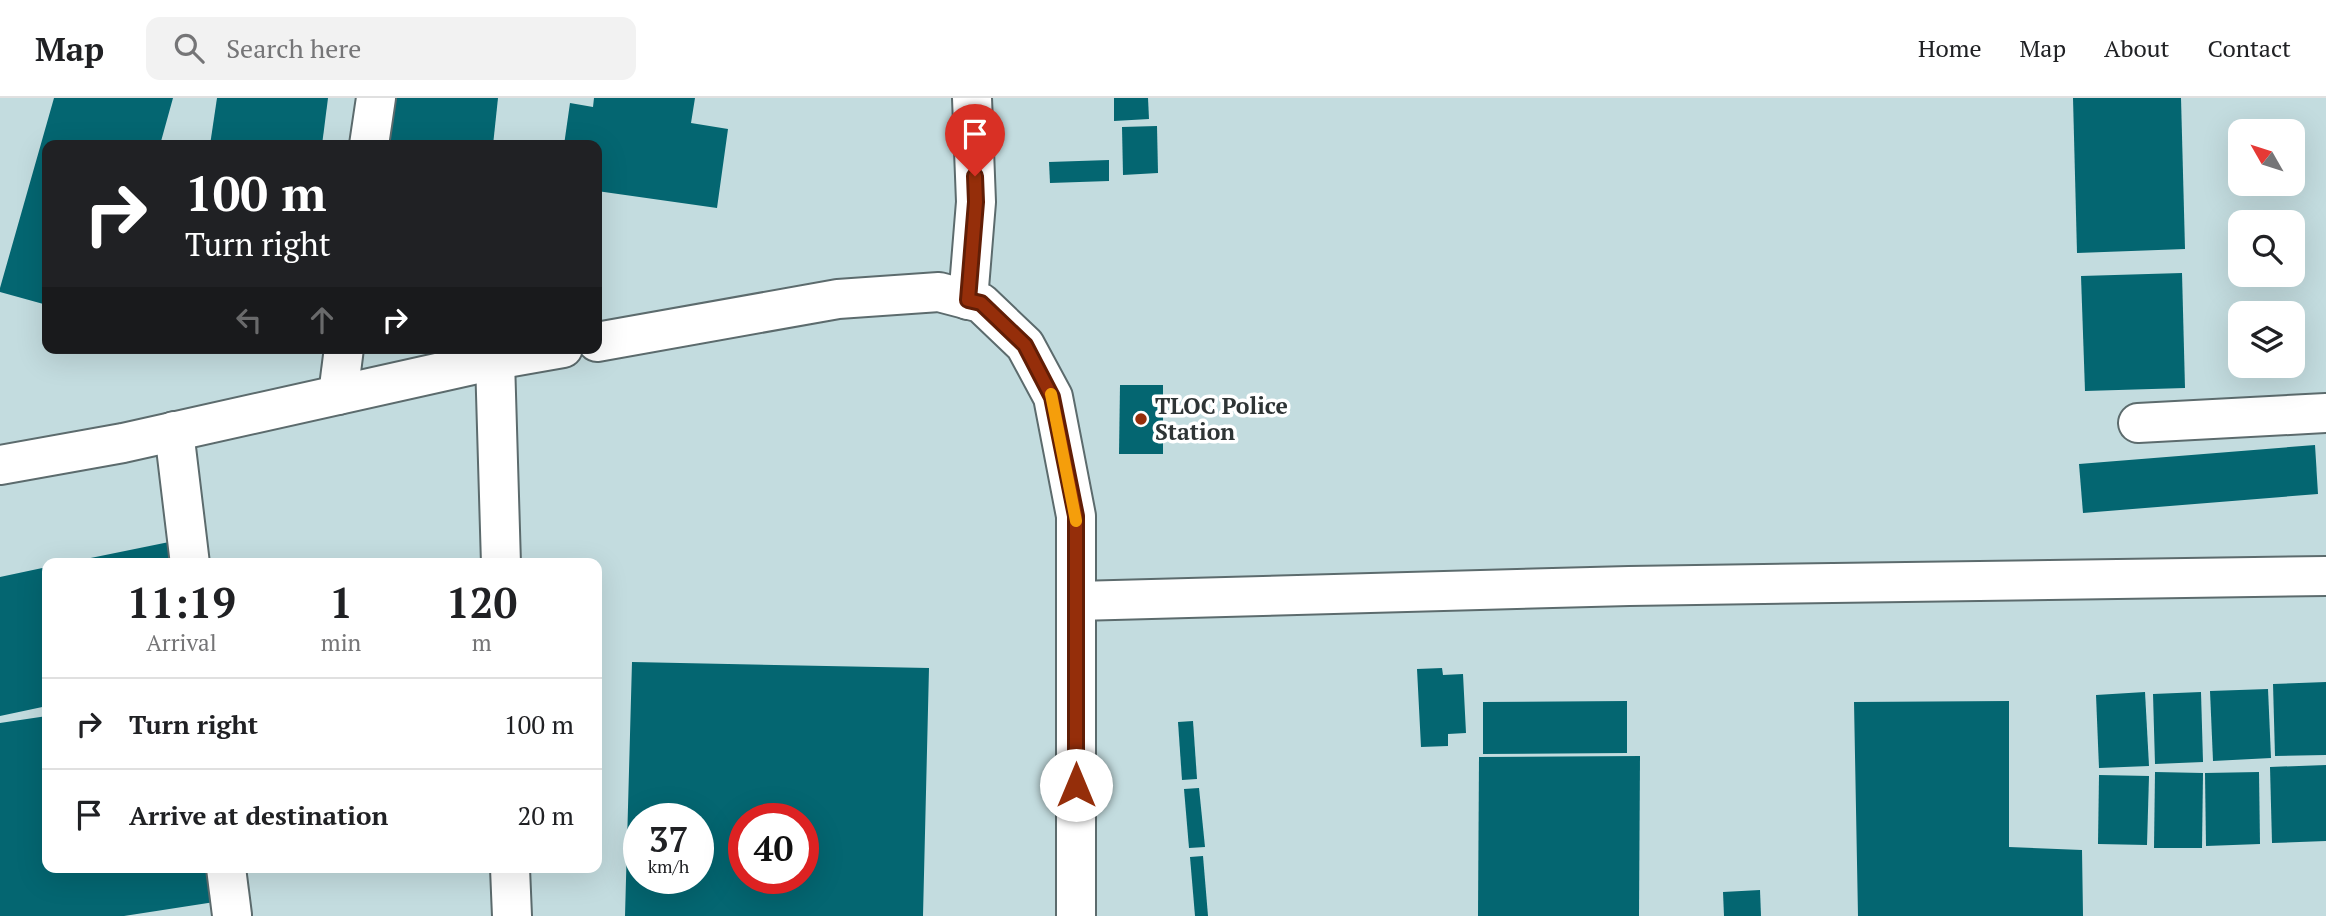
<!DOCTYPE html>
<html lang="en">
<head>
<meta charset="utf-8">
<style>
	:root { --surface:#fff; --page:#f2f2f2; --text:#202124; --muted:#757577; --line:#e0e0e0 }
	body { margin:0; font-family:"PT Serif",serif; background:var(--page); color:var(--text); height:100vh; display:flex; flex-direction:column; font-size:26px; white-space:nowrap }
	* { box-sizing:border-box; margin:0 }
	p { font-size:23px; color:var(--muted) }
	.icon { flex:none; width:38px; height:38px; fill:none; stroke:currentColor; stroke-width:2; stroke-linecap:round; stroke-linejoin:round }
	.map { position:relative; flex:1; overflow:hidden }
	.details { position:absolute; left:42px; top:460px; width:560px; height:315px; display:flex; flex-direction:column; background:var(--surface); border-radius:14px; box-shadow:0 7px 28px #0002 }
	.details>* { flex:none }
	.banner { position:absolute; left:42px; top:42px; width:560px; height:214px; border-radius:14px; box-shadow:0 7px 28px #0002; background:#202124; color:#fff; overflow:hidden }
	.needle { width:46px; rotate:309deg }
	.tools { position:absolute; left:2228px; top:21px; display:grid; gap:14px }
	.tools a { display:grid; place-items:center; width:77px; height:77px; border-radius:14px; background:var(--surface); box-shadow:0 7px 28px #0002; font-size:35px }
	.speed { position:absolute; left:623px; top:705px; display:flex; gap:14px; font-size:35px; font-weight:700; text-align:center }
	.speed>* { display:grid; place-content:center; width:91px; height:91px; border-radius:50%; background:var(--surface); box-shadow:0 7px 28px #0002; line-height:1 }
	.speed small { font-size:18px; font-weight:400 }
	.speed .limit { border:10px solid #d22; background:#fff; color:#111 }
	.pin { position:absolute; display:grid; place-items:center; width:60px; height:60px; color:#fff; margin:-72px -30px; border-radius:50% 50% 50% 0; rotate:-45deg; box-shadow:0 0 7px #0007 }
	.pin .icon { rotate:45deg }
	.me { position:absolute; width:77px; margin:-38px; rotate:0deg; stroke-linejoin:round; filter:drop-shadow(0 0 5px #0008) }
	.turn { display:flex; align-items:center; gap:24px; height:147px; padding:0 28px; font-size:32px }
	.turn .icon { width:91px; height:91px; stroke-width:2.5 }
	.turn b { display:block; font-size:49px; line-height:60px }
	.lanes { display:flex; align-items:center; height:66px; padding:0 28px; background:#0003; justify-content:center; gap:35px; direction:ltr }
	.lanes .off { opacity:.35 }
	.eta { display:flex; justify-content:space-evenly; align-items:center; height:119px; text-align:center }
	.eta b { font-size:42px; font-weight:700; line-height:49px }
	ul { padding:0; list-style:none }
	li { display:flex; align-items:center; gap:21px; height:91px; padding:0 28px; border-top:2px solid var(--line) }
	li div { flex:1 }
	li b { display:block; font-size:26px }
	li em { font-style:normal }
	header { display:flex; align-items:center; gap:42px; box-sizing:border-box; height:98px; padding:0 35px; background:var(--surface); border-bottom:2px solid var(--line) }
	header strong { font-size:33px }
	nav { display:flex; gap:38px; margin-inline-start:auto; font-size:24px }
	.search { width:490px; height:63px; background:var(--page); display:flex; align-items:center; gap:18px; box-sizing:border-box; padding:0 24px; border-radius:14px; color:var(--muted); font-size:26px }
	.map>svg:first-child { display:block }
	.built { fill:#c3dcdf; fill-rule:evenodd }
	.building { fill:#046671; fill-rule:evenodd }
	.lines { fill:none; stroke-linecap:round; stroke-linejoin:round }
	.minor-casing { stroke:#5c6b6d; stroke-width:42 }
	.minor { stroke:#fff; stroke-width:38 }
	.route-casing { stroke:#611e06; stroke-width:18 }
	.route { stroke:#952e0a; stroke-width:12 }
	.slow { stroke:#f59e0b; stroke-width:12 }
	.poi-dot { fill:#952e0a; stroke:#fff; stroke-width:2.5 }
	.labels { text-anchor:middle; stroke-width:7; stroke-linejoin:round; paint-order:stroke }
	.poi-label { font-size:23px; font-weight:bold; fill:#2e3435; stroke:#fff; text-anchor:start }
</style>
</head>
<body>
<header>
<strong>Map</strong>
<div class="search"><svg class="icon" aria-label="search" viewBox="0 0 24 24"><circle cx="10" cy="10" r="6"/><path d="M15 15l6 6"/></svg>Search here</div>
<nav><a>Home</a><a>Map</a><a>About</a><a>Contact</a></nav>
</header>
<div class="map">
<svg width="2326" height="818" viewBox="0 0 2326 818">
	<rect width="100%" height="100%" fill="#d7e8eb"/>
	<path class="built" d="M 0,0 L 2326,0 L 2326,818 L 0,818 ZM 2240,33 L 2292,33 L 2292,86 L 2240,86 ZM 47,47 L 597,47 L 597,250 L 47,250 ZM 2240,124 L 2292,124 L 2292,177 L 2240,177 ZM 2240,215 L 2292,215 L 2292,268 L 2240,268 ZM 47,466 L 597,466 L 597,770 L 47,770 ZM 639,721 L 698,721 L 698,780 L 639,780 ZM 744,721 L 803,721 L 803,780 L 744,780 Z"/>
	<g class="building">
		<path d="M 54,0 L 173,0 L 160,47 L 47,47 L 47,207 L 0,194 L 0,190 Z"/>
		<path d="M 217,0 L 328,0 L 322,47 L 210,47 Z"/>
		<path d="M 392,0 L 498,0 L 493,47 L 387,47 Z"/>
		<path d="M 594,0 L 695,0 L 691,25 L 728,31 L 717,110 L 597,93 L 597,47 L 564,47 L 570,5 L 593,9 Z"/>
		<path d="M 1114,0 L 1148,0 L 1149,21 L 1114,23 Z"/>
		<path d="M 2073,0 L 2181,0 L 2185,151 L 2077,155 Z"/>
		<path d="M 1157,28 L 1158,75 L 1123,77 L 1122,29 Z"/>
		<path d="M 1109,62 L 1109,83 L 1050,85 L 1049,64 Z"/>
		<path d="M 2182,175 L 2185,290 L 2085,293 L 2081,178 Z"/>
		<path d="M 1120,287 L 1163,287 L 1163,356 L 1119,356 Z"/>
		<path d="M 2315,347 L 2318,396 L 2083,415 L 2079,366 Z"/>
		<path d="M 174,443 L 178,466 L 71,466 L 71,464 Z"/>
		<path d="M 47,469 L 47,608 L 0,618 L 0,479 Z"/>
		<path d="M 632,564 L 929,570 L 923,818 L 625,818 ZM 639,721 L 698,721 L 698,780 L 639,780 ZM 744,721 L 803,721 L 803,780 L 744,780 Z"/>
		<path d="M 1442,570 L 1443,577 L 1463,576 L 1466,635 L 1448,636 L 1448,648 L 1421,649 L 1417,571 Z"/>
		<path d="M 2326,584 L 2326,657 L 2275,658 L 2273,586 Z"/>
		<path d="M 2268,591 L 2271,660 L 2213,663 L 2210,593 Z"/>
		<path d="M 2145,594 L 2149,668 L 2099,670 L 2096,597 Z"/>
		<path d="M 2201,594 L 2203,664 L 2155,666 L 2153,596 Z"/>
		<path d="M 1627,603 L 1627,655 L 1483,656 L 1483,604 Z"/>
		<path d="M 2009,603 L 2009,749 L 2082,752 L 2083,818 L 1858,818 L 1854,604 Z"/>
		<path d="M 47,618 L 47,770 L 216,770 L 221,803 L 124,818 L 0,818 L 0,625 Z"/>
		<path d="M 1193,623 L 1197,681 L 1182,682 L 1178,624 Z"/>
		<path d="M 1640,658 L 1639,818 L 1478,818 L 1479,659 Z"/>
		<path d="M 2326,667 L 2326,743 L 2272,745 L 2270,669 Z"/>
		<path d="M 2155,674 L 2203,675 L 2202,750 L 2154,750 Z"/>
		<path d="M 2259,674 L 2260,746 L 2206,748 L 2205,675 Z"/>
		<path d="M 2099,677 L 2149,678 L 2147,747 L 2098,746 Z"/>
		<path d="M 1199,690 L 1205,749 L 1189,750 L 1184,691 Z"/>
		<path d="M 1203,758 L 1208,818 L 1195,818 L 1190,759 Z"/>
		<path d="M 1760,792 L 1761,818 L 1724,818 L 1723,794 Z"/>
	</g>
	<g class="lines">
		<g class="minor-casing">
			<g id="minor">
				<path d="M 369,47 L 376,0"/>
				<path d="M 968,202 L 976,104 L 972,0"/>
				<path d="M 597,244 L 838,201 L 939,194 L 981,205 L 1025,247 L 1053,299 L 1076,418 L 1076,818"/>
				<path d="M 495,262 L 501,466"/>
				<path d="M 338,297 L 344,250"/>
				<path d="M 2138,325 L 2326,315"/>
				<path d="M 174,333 L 190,466"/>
				<path d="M 0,367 L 123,345 L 495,262 L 563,250"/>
				<path d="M 1077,503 L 1629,488 L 2326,478"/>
				<path d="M 226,770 L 232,817"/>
				<path d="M 510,770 L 512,818"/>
			</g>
		</g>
		<use href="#minor" class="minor"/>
	</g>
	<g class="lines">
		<g class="route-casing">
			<path id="route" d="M 975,78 L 976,104 L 968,202 L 981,205 L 1025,247 L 1052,299 L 1076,418 L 1076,687"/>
		</g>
		<use href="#route" class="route"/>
		<path class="slow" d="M 1051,296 L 1076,423"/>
	</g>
	<circle class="poi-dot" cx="1141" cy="321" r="7"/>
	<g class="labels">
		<g class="poi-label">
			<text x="1155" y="316">TLOC Police<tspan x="1155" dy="26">Station</tspan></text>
		</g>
	</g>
</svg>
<div class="tools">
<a><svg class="needle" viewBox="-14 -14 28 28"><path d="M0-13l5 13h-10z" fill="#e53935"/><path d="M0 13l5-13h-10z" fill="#757577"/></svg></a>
<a><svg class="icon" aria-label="search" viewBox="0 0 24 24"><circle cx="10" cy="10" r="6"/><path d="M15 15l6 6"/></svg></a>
<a><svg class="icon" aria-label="layers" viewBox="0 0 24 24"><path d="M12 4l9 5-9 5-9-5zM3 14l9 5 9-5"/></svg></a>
</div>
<div class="speed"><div>37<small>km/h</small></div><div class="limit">40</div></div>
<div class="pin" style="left:975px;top:78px;background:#d93025"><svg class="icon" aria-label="arrive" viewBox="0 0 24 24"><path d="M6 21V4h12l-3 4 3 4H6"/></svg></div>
<svg class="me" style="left:1076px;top:687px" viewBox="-20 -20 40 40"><circle r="19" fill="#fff"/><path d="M0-13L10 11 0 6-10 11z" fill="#952e0a"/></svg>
<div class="banner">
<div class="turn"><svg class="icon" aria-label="right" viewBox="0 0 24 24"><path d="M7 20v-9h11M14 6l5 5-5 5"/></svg><div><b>100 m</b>Turn right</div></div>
<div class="lanes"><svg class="icon off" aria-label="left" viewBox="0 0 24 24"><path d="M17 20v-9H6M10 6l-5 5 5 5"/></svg><svg class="icon off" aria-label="ahead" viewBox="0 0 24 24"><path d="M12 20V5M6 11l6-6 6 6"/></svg><svg class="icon" aria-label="right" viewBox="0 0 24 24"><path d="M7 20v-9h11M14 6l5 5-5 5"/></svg></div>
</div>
<section class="details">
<div class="eta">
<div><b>11:19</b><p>Arrival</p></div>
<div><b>1</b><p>min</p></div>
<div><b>120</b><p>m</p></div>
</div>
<ul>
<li><svg class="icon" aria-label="right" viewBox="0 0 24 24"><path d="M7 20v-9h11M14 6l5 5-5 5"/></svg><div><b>Turn right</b></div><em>100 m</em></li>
<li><svg class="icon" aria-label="arrive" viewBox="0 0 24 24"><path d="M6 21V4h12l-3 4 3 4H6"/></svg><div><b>Arrive at destination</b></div><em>20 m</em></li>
</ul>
</section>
</div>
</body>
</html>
